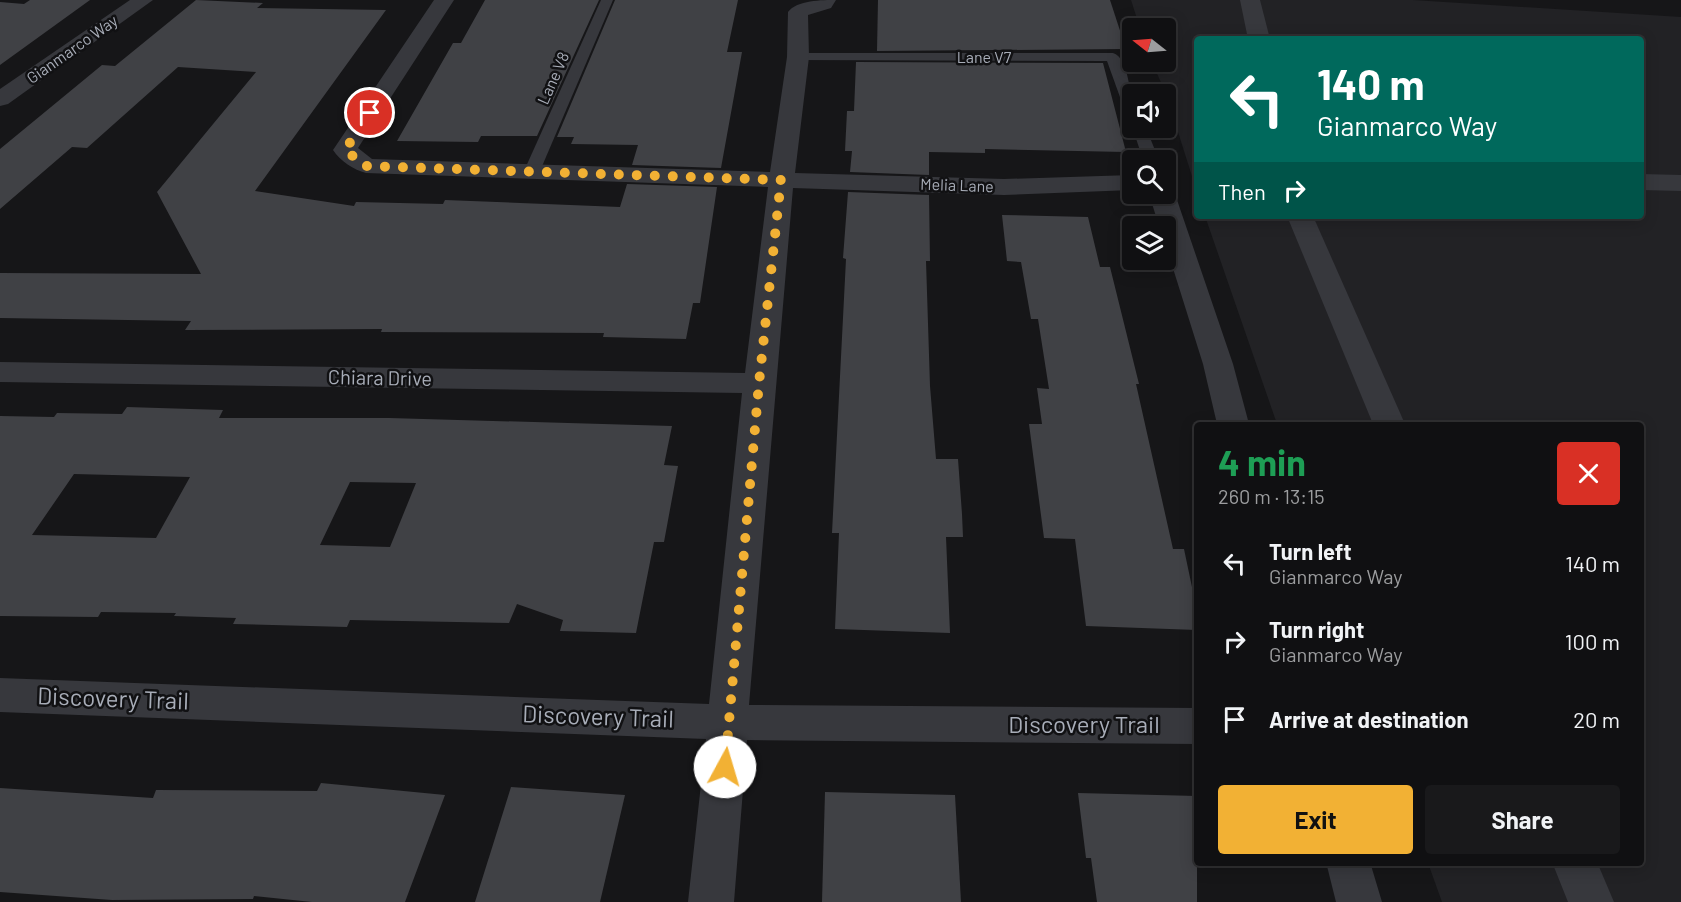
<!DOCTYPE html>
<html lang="en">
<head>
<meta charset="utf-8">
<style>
	:root { --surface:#101012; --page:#19191b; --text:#f1f3f6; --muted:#9c9d9f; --line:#303032; --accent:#f2b134 }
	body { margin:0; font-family:Barlow,sans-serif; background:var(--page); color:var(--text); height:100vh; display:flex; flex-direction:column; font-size:22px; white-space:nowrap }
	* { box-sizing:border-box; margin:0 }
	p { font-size:20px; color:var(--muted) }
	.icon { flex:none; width:33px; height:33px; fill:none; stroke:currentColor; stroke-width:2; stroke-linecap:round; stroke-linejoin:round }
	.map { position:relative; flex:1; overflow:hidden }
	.details { position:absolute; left:1194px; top:422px; width:450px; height:444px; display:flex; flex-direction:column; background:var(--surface); border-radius:6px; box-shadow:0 3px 15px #0003,0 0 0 2px var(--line) }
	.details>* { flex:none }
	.top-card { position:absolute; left:1194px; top:36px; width:450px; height:183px; border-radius:6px; box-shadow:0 3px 15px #0003,0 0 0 2px var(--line); background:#00695c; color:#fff; overflow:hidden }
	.needle { width:39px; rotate:287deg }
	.fabs { position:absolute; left:1122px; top:18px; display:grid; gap:12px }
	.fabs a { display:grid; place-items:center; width:54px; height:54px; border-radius:6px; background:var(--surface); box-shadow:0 3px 15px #0003,0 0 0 2px var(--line); font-size:30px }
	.pin { position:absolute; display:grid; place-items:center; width:51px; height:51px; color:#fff; margin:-26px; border:3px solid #fff; border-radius:50%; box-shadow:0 2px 6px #0007 }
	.me { position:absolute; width:66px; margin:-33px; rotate:6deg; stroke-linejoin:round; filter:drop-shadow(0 0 4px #0008) }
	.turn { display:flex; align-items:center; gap:21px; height:126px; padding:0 24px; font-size:27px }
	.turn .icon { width:78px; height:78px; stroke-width:2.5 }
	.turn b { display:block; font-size:42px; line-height:51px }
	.then { display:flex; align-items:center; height:57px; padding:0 24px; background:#0003; gap:12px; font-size:22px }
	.round { display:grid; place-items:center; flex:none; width:63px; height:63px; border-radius:6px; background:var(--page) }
	.headline { display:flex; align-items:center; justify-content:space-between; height:102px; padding:0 24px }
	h1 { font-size:36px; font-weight:700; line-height:45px; color:#1e9e55 }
	.action { display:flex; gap:12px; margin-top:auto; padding:12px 24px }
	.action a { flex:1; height:69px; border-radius:6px; background:var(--accent); color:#111; font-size:24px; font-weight:700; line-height:69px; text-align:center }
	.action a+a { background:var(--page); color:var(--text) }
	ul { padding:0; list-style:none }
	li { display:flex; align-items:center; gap:18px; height:78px; padding:0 24px }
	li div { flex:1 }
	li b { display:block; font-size:22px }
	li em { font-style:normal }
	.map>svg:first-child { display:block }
	.built { fill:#222225 }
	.building { fill:#404145; fill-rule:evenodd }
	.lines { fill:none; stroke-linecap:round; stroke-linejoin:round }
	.service { fill:#37383d; fill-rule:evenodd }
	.minor { fill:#37383d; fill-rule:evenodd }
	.route { stroke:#f2b134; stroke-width:10; stroke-dasharray:0 18 }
	.labels { text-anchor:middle; stroke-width:5; stroke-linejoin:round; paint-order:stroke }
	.far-street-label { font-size:16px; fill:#a8adb8; stroke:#111113 }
	.street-label { font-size:20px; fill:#a8adb8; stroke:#111113 }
	.near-street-label { font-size:24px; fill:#a8adb8; stroke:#111113 }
</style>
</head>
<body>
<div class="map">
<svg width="1681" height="902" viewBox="0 0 1681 902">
	<rect width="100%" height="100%" fill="#161618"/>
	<path class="built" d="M 1131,0 L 1413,0 L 1681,17 L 1681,902 L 1442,902 L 1428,863 L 1641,862 L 1641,424 L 1277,424 L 1205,216 L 1641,216 L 1641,39 L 1197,39 L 1197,192 L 1166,94 L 1152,62 L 1166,62 L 1166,28 L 1140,28 Z"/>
	<g class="building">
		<path d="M 30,0 L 90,0 L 0,65 L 0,2 L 24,4 Z"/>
		<path d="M 196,0 L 263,3 L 257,8 L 386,10 L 255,191 L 354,206 L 356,202 L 443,204 L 445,200 L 620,207 L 627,184 L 717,187 L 700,303 L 693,303 L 686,339 L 603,337 L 604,333 L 381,332 L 382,329 L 185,330 L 191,321 L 0,318 L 0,273 L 201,274 L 157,192 L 256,72 L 178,67 L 87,148 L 72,147 L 0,209 L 0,149 L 102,65 L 115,66 Z"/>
		<path d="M 485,0 L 599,0 L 537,136 L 481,136 L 478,142 L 397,141 L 453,43 L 461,43 Z"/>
		<path d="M 615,0 L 738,0 L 727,52 L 742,52 L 721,168 L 632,165 L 638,145 L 571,144 L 574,137 L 557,137 Z"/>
		<path d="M 878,0 L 1110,0 L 1126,49 L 877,51 Z"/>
		<path d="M 856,62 L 1103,63 L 1126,152 L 985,149 L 985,153 L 929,152 L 929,175 L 850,172 L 852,151 L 845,151 L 847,111 L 854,111 Z"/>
		<path d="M 848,192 L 929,195 L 930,261 L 926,261 L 930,386 L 936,459 L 958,459 L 962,514 L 963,537 L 946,537 L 950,633 L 835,629 L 839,533 L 832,533 L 846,259 L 843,258 Z"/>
		<path d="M 1002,215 L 1088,217 L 1100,267 L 1110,267 L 1139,384 L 1136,384 L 1173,549 L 1184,549 L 1197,611 L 1197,630 L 1086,626 L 1075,539 L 1044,538 L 1029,424 L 1042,424 L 1037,388 L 1049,389 L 1038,319 L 1031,319 L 1021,262 L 1007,261 Z"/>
		<path d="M 127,407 L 223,410 L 219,418 L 389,418 L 672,426 L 664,465 L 678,466 L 664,542 L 654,542 L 636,633 L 560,631 L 563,620 L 517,604 L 509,623 L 350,620 L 347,627 L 233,624 L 236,618 L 174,616 L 176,613 L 101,612 L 98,617 L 0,616 L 0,416 L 54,417 L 57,413 L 122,414 ZM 74,474 L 190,477 L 156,538 L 32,535 ZM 350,482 L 416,483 L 390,547 L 320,545 Z"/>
		<path d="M 321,783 L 445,795 L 405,902 L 312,902 L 254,896 L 253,899 L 112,900 L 0,892 L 0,788 L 153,798 L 156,790 L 317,791 Z"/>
		<path d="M 511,787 L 625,795 L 600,902 L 475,902 Z"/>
		<path d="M 825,792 L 955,795 L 961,902 L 822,902 Z"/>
		<path d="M 1078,793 L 1197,796 L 1197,902 L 1097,902 L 1091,858 L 1086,858 Z"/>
	</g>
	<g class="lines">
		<g class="service">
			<path d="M 601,0 L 613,0 L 540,171 L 532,176 L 526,174 L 524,171 Z"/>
			<path d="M 798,53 L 1113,53 C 1129,57 1132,102 1132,115 L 1125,111 L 1107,61 L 793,60 L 793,54 Z"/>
			<path d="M 1132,126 L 1146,128 L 1159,160 L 1143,160 Z"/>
		</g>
		<g class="minor">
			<path d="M 130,0 L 153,0 L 8,104 L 0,106 L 0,89 Z"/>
			<path d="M 434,0 L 454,0 L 358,148 L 372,159 L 770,172 L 787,57 L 788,12 C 797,0 822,0 836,0 L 831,8 L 808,15 L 809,57 L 795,173 L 1004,179 L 1132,175 L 1132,190 L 1004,195 L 793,188 L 749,705 L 1197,708 L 1197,744 L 747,740 L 734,902 L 688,902 L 706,739 L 0,712 L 0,678 L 709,704 L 742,393 L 0,382 L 0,362 L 745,373 L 768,187 L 366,173 C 354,170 340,161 333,150 Z"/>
			<path d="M 1240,0 L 1260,0 L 1270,39 L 1248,39 Z"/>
			<path d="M 1641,174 L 1681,175 L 1681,191 L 1641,190 Z"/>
			<path d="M 1166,187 L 1171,189 L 1175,194 L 1233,364 L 1249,424 L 1217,424 L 1203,364 L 1166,246 L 1166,226 L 1159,226 L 1149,194 L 1166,194 Z"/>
			<path d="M 1287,216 L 1313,216 L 1405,424 L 1373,424 Z"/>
			<path d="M 1326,862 L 1370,862 L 1382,902 L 1336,902 Z"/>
			<path d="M 1552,862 L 1597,862 L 1614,902 L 1568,902 Z"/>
		</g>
	</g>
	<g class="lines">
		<path class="route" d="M 370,113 L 345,150 L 366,166 L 781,180 L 759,383 L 725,767"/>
	</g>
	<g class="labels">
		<g class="far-street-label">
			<text transform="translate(72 49) rotate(-35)" y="6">Gianmarco Way</text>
			<text x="984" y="63">Lane V7</text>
			<text transform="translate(553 78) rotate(-66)" y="6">Lane V8</text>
			<text transform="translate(957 185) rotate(2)" y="6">Melia Lane</text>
		</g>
		<g class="street-label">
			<text transform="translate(380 378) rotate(1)" y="7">Chiara Drive</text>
		</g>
		<g class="near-street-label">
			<text transform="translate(113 699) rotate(2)" y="8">Discovery Trail</text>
			<text transform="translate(598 717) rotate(2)" y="8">Discovery Trail</text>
			<text x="1084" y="733">Discovery Trail</text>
		</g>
	</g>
</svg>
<div class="fabs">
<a><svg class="needle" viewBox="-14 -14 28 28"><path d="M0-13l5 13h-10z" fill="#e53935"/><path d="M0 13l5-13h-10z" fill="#9c9d9f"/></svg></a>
<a><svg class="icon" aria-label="sound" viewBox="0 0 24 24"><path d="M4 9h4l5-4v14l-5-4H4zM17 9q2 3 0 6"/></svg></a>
<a><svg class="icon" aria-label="search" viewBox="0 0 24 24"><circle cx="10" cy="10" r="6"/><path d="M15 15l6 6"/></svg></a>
<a><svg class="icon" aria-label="layers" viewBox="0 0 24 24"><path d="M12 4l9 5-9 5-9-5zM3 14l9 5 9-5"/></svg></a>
</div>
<div class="pin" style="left:370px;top:113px;background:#d93025"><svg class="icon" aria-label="arrive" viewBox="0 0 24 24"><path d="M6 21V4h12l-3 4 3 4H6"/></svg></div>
<svg class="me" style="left:725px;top:767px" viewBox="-20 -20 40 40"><circle r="19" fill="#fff"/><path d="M0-13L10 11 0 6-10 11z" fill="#f2b134"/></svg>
<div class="top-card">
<div class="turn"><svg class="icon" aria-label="left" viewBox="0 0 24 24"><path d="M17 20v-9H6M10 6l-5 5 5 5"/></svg><div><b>140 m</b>Gianmarco Way</div></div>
<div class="then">Then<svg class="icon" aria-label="right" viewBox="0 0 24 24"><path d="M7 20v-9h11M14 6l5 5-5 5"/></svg></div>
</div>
<section class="details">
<div class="headline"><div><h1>4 min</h1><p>260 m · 13:15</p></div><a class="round" style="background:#d93025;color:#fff"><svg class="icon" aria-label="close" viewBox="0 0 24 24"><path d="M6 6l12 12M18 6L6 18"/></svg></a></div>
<ul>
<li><svg class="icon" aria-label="left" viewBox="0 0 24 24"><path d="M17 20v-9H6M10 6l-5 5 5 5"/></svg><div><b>Turn left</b><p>Gianmarco Way</p></div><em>140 m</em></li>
<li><svg class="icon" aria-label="right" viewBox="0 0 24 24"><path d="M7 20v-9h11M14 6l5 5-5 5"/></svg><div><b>Turn right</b><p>Gianmarco Way</p></div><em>100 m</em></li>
<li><svg class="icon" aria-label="arrive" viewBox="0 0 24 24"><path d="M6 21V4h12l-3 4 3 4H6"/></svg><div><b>Arrive at destination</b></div><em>20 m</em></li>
</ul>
<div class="action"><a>Exit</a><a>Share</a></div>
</section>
</div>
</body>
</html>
